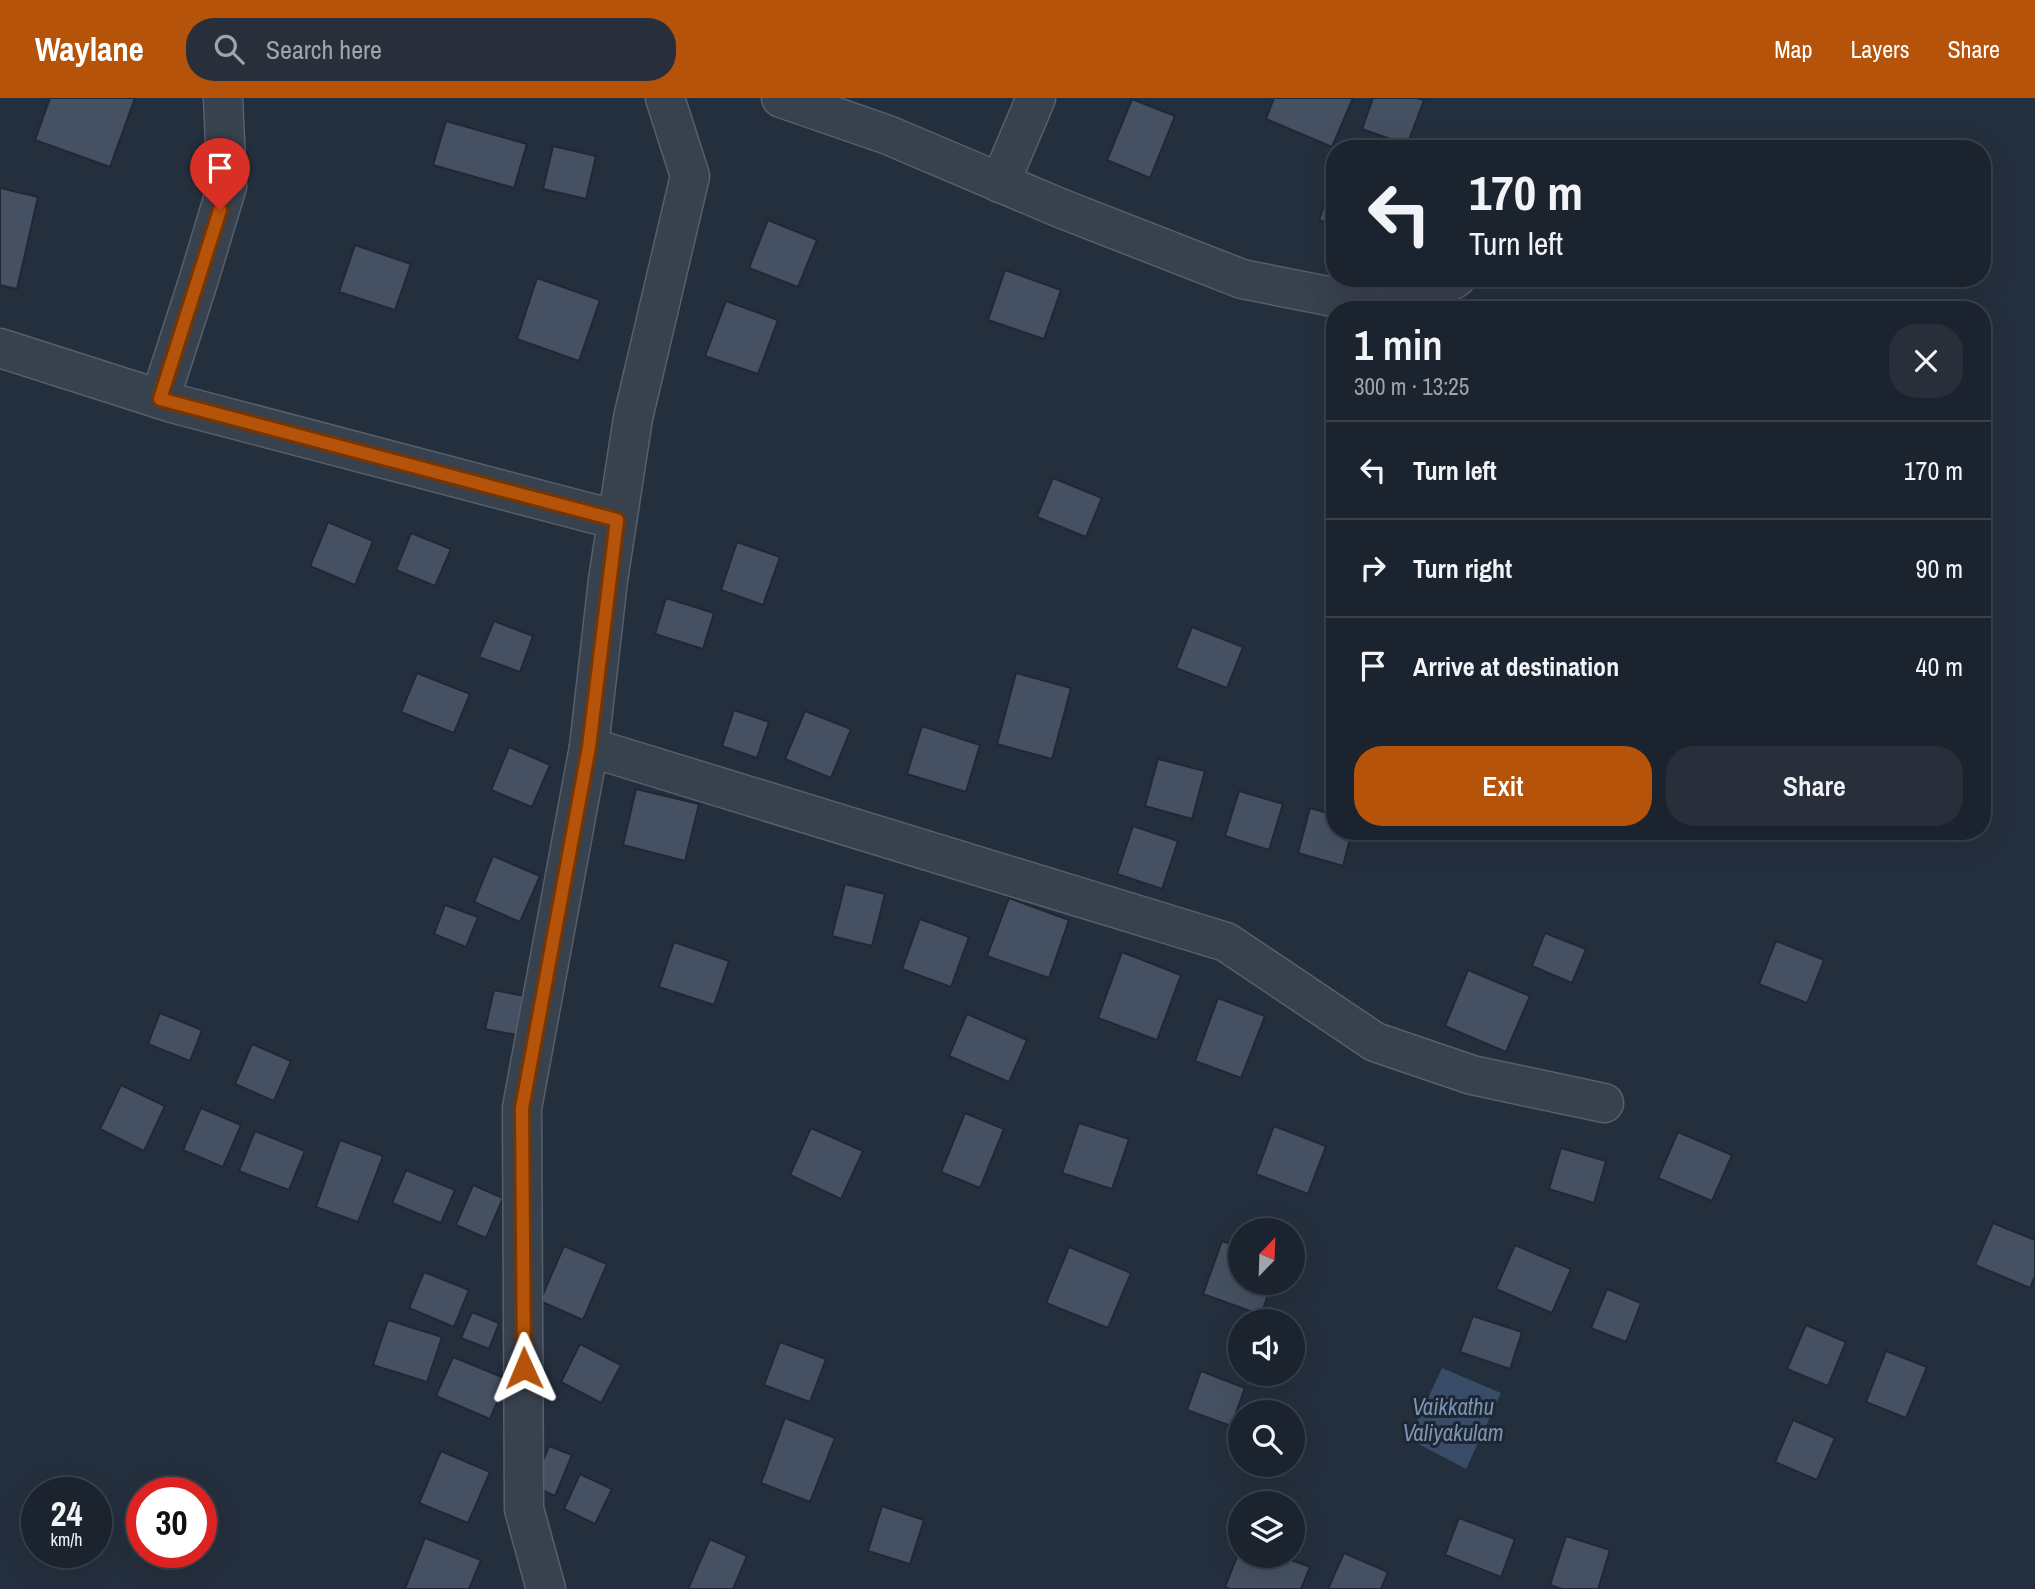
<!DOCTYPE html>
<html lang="en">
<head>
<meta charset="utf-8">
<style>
	:root { --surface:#1b232e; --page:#282f3a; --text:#f1f3f6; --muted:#a0a4aa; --line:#39404a; --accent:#b45309 }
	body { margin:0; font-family:"Archivo Narrow",sans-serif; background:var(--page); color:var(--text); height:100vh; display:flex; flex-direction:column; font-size:26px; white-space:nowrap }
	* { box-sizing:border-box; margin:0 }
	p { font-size:23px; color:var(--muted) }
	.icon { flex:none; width:38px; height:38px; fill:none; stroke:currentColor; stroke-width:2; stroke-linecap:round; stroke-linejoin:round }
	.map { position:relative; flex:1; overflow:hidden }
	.side { position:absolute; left:1326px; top:203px; width:665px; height:539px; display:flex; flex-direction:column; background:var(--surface); border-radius:28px; box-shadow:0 7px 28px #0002,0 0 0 2px var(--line) }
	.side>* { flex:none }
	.top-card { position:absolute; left:1326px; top:42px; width:665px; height:147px; border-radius:28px; box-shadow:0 7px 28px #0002,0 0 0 2px var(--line); background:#1b232e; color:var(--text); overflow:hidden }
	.needle { width:46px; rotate:23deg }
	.buttons { position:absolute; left:1228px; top:1120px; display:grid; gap:14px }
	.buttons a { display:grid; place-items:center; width:77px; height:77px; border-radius:50%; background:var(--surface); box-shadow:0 7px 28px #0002,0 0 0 2px var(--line); font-size:35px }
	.speed { position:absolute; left:21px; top:1379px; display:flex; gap:14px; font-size:35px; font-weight:700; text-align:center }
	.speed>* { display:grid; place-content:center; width:91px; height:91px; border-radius:50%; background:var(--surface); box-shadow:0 7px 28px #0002,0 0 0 2px var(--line); line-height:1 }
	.speed small { font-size:18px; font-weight:400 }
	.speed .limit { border:10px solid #d22; background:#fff; color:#111 }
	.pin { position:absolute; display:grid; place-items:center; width:60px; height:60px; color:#fff; margin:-72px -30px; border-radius:50% 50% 50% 0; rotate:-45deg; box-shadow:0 0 7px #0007 }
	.pin .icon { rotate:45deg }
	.me { position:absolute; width:77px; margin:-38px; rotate:359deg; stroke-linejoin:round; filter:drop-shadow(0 0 5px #0008) }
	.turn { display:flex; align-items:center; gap:24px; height:147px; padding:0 28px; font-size:32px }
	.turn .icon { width:91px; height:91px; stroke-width:2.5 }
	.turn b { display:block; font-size:49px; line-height:60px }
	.round { display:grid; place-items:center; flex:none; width:74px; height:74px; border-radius:28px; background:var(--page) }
	.overview { display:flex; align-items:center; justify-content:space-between; height:119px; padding:0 28px }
	h1 { font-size:42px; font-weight:600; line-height:52px }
	.action { display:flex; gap:14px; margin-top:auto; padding:14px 28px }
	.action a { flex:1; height:80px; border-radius:28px; background:var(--accent); color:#fff; font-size:28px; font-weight:600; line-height:80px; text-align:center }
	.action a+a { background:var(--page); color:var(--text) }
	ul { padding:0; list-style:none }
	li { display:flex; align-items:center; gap:21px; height:98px; padding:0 28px; border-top:2px solid var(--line) }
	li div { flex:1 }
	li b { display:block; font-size:26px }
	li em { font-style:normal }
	header { display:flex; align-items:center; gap:42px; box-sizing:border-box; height:98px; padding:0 35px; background:var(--accent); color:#fff }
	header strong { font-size:33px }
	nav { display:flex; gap:38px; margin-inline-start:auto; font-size:24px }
	.search { width:490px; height:63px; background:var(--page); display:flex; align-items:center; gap:18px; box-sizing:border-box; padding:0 24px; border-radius:28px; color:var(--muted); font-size:26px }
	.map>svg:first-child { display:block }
	.water { fill:#394c67 }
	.building { fill:#455162; stroke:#1f2835; stroke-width:2 }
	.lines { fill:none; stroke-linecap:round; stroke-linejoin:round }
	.minor-casing { stroke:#565f6c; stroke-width:41 }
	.minor { stroke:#38414e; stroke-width:38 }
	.route-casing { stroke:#753606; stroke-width:18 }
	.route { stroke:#b45309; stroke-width:12 }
	.labels { text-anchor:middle; stroke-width:6; stroke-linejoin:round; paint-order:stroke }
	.water-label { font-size:23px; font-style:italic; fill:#7c92b1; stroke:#1d2633 }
</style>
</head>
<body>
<header>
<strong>Waylane</strong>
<div class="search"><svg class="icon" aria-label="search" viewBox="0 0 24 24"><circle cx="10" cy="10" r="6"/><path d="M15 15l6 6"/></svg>Search here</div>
<nav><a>Map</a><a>Layers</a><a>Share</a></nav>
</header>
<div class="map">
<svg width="2035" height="1491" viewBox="0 0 2035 1491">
	<rect width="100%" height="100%" fill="#242f3e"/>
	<path class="water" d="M 1442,1270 L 1501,1295 L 1466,1371 L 1409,1341 Z"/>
	<g class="building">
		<path d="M 50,0 L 135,0 L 110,69 L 35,42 Z"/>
		<path d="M 1274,0 L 1353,0 L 1332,49 L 1266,21 Z"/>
		<path d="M 1373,0 L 1417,0 L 1424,2 L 1407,47 L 1362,31 Z"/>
		<path d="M 1132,1 L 1175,18 L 1150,80 L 1107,62 Z"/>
		<path d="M 446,23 L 527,46 L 514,90 L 433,67 Z"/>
		<path d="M 553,48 L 596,58 L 586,101 L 543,91 Z"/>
		<path d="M 1335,75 L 1335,128 L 1319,122 Z"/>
		<path d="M 0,90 L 38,99 L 17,191 L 0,187 Z"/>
		<path d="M 768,122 L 817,142 L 798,189 L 749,170 Z"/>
		<path d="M 355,147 L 411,166 L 395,212 L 339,194 Z"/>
		<path d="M 1005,172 L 1061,192 L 1044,241 L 988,222 Z"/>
		<path d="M 537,180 L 600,202 L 579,263 L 517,241 Z"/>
		<path d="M 726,203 L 778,222 L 758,276 L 705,258 Z"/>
		<path d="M 1053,380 L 1102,400 L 1086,439 L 1037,419 Z"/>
		<path d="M 328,424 L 373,443 L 355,487 L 310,468 Z"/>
		<path d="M 411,435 L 451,451 L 435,488 L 396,472 Z"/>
		<path d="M 737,444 L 780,459 L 763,507 L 721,492 Z"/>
		<path d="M 666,500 L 714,515 L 703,551 L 655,536 Z"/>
		<path d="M 494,523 L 533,538 L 520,574 L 479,559 Z"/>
		<path d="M 1192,529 L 1243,549 L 1227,590 L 1176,570 Z"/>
		<path d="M 417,575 L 470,596 L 454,635 L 401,614 Z"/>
		<path d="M 1016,575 L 1071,590 L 1052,661 L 997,646 Z"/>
		<path d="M 734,612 L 769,624 L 757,660 L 722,648 Z"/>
		<path d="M 805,613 L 851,631 L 831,680 L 785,661 Z"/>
		<path d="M 922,628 L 980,647 L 966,694 L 907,676 Z"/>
		<path d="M 509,649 L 550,667 L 532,709 L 491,692 Z"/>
		<path d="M 1158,661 L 1205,673 L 1192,721 L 1145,708 Z"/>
		<path d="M 636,691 L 699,706 L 685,763 L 623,747 Z"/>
		<path d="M 1239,693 L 1283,706 L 1269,752 L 1225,738 Z"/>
		<path d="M 1310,710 L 1335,717 L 1335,733 L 1352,733 L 1343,768 L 1298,755 Z"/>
		<path d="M 1133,728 L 1178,743 L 1162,791 L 1117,776 Z"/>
		<path d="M 493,758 L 540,778 L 520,824 L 474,804 Z"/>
		<path d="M 845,786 L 885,796 L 872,848 L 832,838 Z"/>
		<path d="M 1009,800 L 1069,822 L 1049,880 L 987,858 Z"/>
		<path d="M 445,807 L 478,819 L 466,849 L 434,836 Z"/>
		<path d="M 920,821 L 969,839 L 951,889 L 902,871 Z"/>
		<path d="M 1545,835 L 1586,851 L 1572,885 L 1532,868 Z"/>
		<path d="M 1776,843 L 1824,862 L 1807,905 L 1759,886 Z"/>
		<path d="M 674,844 L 729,863 L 714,907 L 659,889 Z"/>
		<path d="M 1122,854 L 1181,877 L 1157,942 L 1098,920 Z"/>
		<path d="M 1468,872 L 1530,898 L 1506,954 L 1445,928 Z"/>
		<path d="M 494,892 L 530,899 L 522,938 L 485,931 Z"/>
		<path d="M 1218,900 L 1265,918 L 1241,980 L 1195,963 Z"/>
		<path d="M 160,915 L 202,932 L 190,963 L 148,946 Z"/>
		<path d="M 967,916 L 1027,942 L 1009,984 L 949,958 Z"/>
		<path d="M 252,946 L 291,963 L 274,1003 L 235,986 Z"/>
		<path d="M 121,987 L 165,1008 L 144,1053 L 100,1031 Z"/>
		<path d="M 201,1010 L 241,1027 L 223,1069 L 183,1052 Z"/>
		<path d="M 965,1015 L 1004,1031 L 980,1090 L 941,1074 Z"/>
		<path d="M 1079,1025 L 1129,1041 L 1112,1091 L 1062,1075 Z"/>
		<path d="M 1274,1028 L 1326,1048 L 1308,1096 L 1256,1076 Z"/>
		<path d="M 811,1030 L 863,1053 L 841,1101 L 790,1077 Z"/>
		<path d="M 255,1033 L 305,1053 L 289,1092 L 239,1073 Z"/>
		<path d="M 1678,1034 L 1732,1057 L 1712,1103 L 1658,1080 Z"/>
		<path d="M 340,1042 L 383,1058 L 358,1124 L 316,1109 Z"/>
		<path d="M 1561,1050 L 1606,1063 L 1594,1105 L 1549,1091 Z"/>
		<path d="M 406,1072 L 455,1092 L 441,1125 L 392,1105 Z"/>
		<path d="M 473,1087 L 503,1100 L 486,1140 L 456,1127 Z"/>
		<path d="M 1993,1125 L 2035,1142 L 2035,1178 L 2030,1190 L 1975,1167 Z"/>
		<path d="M 1222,1143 L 1241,1150 L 1241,1185 L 1272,1185 L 1261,1217 L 1203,1196 Z"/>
		<path d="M 1515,1147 L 1571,1171 L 1552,1215 L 1496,1191 Z"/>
		<path d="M 564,1148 L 607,1166 L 583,1222 L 540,1203 Z"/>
		<path d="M 1069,1149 L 1131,1175 L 1108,1230 L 1046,1205 Z"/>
		<path d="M 424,1174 L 469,1192 L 454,1229 L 409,1210 Z"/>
		<path d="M 1607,1191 L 1641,1205 L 1626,1244 L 1591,1230 Z"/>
		<path d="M 472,1214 L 499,1225 L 489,1251 L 461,1240 Z"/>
		<path d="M 1473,1218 L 1522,1234 L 1510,1271 L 1460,1254 Z"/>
		<path d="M 388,1222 L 442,1239 L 427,1284 L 373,1267 Z"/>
		<path d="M 1806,1227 L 1846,1244 L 1828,1288 L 1787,1271 Z"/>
		<path d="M 780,1244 L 826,1261 L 810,1304 L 764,1287 Z"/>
		<path d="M 580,1246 L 621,1267 L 601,1305 L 561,1284 Z"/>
		<path d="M 1886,1253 L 1927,1269 L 1906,1320 L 1866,1304 Z"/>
		<path d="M 453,1259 L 507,1281 L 490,1321 L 436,1298 Z"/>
		<path d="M 1201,1273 L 1245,1290 L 1231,1328 L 1187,1312 Z"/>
		<path d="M 785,1320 L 835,1340 L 810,1404 L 761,1385 Z"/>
		<path d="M 1793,1322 L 1835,1340 L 1817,1382 L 1775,1364 Z"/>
		<path d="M 549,1348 L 572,1357 L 555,1398 L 533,1388 Z"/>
		<path d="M 441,1353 L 490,1374 L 468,1425 L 419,1405 Z"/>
		<path d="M 580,1376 L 612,1391 L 595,1426 L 564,1411 Z"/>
		<path d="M 882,1408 L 924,1422 L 910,1466 L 868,1453 Z"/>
		<path d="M 1459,1420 L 1515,1441 L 1501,1479 L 1445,1457 Z"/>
		<path d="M 1566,1438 L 1610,1452 L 1598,1491 L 1562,1491 L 1550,1487 Z"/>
		<path d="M 425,1440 L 481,1462 L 469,1491 L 405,1491 Z"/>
		<path d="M 710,1441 L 747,1458 L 733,1491 L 688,1491 Z"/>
		<path d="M 1241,1449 L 1241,1458 L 1280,1458 L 1310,1469 L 1301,1491 L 1230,1491 L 1225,1489 Z"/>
		<path d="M 1344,1455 L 1388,1474 L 1381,1491 L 1328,1491 Z"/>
	</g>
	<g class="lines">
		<g class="minor-casing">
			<g id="minor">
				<path d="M 781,0 L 888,37 L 1060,110 L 1242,181 L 1328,198 L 1376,211 L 1419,202 L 1456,180"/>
				<path d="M 1000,85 L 1036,0"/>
				<path d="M 0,250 L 172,305 L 617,422"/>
				<path d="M 160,301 L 198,184 L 227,88 L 223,0"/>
				<path d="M 589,649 L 1226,844 L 1375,944 L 1472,977 L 1604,1005"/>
				<path d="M 546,1491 L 524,1411 L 522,1010 L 589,649 L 608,482 L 633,320 L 690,78 L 665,0"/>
			</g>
		</g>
		<use href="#minor" class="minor"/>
	</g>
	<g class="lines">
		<g class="route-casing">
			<path id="route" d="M 220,112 L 160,301 L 617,422 L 589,649 L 522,1010 L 524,1270"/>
		</g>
		<use href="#route" class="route"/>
	</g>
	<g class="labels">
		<g class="water-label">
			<text x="1453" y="1317">Vaikkathu<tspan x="1453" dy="26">Valiyakulam</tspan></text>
		</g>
	</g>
</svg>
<div class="buttons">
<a><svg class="needle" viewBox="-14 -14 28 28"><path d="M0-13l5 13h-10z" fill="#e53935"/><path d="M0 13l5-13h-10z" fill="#a0a4aa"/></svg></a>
<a><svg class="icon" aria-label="sound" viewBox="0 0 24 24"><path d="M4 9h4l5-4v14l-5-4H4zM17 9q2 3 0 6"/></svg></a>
<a><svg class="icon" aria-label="search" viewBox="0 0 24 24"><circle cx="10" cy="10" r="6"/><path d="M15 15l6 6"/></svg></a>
<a><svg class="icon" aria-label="layers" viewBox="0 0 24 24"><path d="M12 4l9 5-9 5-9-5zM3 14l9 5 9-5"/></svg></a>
</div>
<div class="speed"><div>24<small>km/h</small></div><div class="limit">30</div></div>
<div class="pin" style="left:220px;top:112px;background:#d93025"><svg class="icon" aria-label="arrive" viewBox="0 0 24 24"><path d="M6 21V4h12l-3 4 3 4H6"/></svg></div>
<svg class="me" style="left:524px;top:1270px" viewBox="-20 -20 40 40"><path d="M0-17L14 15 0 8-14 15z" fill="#b45309" stroke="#fff" stroke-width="4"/></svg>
<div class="top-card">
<div class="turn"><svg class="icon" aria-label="left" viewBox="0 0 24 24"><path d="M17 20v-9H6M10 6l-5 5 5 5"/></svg><div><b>170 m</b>Turn left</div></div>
</div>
<section class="side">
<div class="overview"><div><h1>1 min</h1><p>300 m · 13:25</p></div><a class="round"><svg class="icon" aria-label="close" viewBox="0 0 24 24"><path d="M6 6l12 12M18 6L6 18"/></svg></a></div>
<ul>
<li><svg class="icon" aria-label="left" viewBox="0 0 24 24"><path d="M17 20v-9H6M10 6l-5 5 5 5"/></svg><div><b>Turn left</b></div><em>170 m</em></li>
<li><svg class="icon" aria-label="right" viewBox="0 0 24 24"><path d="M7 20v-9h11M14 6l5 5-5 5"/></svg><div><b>Turn right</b></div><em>90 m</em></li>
<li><svg class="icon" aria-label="arrive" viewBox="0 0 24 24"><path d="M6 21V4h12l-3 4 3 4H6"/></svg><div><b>Arrive at destination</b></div><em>40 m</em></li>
</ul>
<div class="action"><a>Exit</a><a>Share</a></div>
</section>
</div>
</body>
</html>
